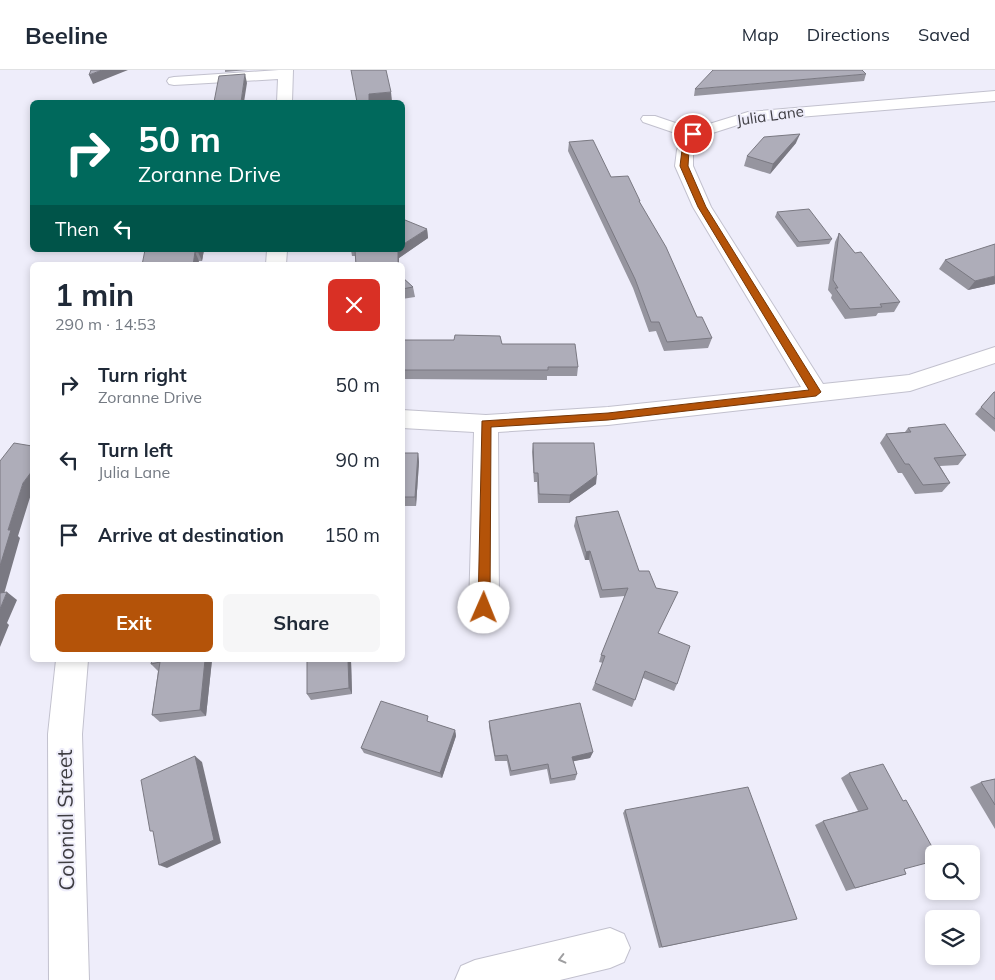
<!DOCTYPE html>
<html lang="en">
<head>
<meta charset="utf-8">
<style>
	:root { --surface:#fff; --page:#f6f6f7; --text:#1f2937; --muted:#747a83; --line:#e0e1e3; --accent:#b45309 }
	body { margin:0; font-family:Mulish,sans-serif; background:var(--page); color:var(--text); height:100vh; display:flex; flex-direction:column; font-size:19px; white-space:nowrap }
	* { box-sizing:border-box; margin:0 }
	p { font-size:16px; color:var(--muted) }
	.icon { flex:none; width:28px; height:28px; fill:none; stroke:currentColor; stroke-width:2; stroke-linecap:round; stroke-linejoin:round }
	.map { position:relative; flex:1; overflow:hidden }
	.drawer { position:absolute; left:30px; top:192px; width:375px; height:400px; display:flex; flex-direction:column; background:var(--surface); border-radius:8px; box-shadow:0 2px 8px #0003 }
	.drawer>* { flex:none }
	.guide { position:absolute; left:30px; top:30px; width:375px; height:152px; border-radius:8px; box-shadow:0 2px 8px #0003; background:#00695c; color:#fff; overflow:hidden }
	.fabs { position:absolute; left:925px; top:775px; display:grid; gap:10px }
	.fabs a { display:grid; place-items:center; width:55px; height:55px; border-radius:8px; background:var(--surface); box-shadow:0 2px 8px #0003; font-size:25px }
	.pin { position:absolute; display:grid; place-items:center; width:42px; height:42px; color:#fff; margin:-21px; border:2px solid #fff; border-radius:50%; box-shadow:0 1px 5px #0007 }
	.me { position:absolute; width:55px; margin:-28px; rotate:1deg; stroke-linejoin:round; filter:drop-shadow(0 0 4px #0008) }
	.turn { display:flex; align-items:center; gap:18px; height:105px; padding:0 25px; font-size:22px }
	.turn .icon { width:65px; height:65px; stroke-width:2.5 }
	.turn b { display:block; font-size:35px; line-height:42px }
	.then { display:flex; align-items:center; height:48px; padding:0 25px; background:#0003; gap:10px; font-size:19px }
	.round { display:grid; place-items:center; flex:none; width:52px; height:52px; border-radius:8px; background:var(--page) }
	.headline { display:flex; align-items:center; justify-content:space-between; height:85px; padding:0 25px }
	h1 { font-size:30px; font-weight:700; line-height:38px }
	.button { display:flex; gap:10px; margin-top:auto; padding:10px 25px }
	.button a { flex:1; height:58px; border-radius:8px; background:var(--accent); color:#fff; font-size:20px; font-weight:700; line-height:58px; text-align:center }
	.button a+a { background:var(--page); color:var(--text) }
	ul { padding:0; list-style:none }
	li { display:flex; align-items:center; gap:15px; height:75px; padding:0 25px }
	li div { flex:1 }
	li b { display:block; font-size:19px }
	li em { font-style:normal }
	header { display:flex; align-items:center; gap:30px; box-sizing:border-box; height:70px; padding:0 25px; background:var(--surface); border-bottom:1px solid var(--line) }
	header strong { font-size:24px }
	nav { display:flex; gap:28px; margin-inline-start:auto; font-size:18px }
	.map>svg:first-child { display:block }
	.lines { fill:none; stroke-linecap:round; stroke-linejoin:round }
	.minor-casing { stroke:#c2c1ce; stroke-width:2 }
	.minor { fill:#fff; fill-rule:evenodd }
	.wall { fill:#96959f }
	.shaded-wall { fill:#7a7982 }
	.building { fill:#aeadb9; stroke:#7a7982 }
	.oneway { stroke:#9e9ea0 }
	.route { fill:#b45309; stroke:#753606 }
	.labels { text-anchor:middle; stroke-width:4; stroke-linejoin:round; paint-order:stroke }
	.far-street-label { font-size:15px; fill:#3d3c41; stroke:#eeedfa }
	.near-street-label { font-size:21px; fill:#3d3c41; stroke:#eeedfa }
</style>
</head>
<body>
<header>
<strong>Beeline</strong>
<nav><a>Map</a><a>Directions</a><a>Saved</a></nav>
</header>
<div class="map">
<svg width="995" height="910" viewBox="0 0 995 910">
	<rect width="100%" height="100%" fill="#eeedfa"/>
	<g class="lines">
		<g class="minor-casing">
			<g id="minor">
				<path d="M 279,0 L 293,0 L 292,32 L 277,32 L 278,9 L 174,15 L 169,14 L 167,11 L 169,8 L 174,7 Z"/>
				<path d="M 995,21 L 995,31 L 750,51 L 700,67 L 693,80 L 693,96 L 711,137 L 823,314 L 909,305 L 995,277 L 995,293 L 910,321 L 608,355 L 498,362 L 499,538 L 495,547 L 484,551 L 473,547 L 469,538 L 474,362 L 402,358 L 402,340 L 486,345 L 608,337 L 801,317 L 693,137 L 675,96 L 677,80 L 684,66 L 643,52 L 641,49 L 643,46 L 655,46 L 693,59 L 748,42 Z"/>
				<path d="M 267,180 L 287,180 L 286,195 L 266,195 Z"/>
				<path d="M 56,590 L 88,590 L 82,664 L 89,910 L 49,910 L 48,664 Z"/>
				<path d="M 610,858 L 624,864 L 630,878 L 624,892 L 610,898 L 560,910 L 455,910 L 461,896 L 475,890 Z"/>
			</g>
		</g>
		<use href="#minor" class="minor"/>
	</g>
	<g class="wall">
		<path d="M 225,0 L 248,0 L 225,2 Z"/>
		<path d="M 866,4 L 864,11 L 694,26 L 695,19 Z"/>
		<path d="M 569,72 L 640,131 L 640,133 L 697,247 L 712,268 L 708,278 L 664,281 L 656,261 L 649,262 L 633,218 L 568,81 Z"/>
		<path d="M 796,73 L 770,104 L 744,96 L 747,86 Z"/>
		<path d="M 777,142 L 832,169 L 829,174 L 797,177 L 775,147 Z"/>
		<path d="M 427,159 L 428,168 L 399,188 L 399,195 L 356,195 L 355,186 L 352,186 L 351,180 L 402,180 Z"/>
		<path d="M 839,163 L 855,183 L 900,232 L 894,242 L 878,243 L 876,246 L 845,249 L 831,228 L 832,225 L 828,220 L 835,172 Z"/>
		<path d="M 145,180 L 204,180 L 202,191 L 199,191 Z"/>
		<path d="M 945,190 L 995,214 L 968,220 L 939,199 Z"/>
		<path d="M 402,207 L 413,217 L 415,227 L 402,229 Z"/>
		<path d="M 402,270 L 502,274 L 578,297 L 577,306 L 547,306 L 547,310 L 402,309 Z"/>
		<path d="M 994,322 L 995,322 L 995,362 L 975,344 Z"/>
		<path d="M 908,358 L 966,385 L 958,395 L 940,396 L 950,413 L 942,422 L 915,424 L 902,403 L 898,403 L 880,373 L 886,364 L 905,362 Z"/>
		<path d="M 533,373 L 596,414 L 569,433 L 538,433 L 537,412 L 534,412 L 532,382 Z"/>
		<path d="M 402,383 L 418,383 L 419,392 L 416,436 L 402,436 Z"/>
		<path d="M 618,441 L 658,563 L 677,614 L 674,621 L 643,608 L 632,637 L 592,620 L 603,593 L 599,592 L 601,585 L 625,526 L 600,528 L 589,490 L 585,490 L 574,456 L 576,447 Z"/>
		<path d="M 152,590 L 212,590 L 206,646 L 160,652 L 152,645 L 158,601 L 151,594 Z"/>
		<path d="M 307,590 L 351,590 L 352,624 L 311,630 L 307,624 Z"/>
		<path d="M 489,651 L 593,682 L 590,688 L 573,691 L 577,704 L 575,710 L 550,714 L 547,699 L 510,706 L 507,691 L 495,691 L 489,657 Z"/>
		<path d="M 430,652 L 455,660 L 456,666 L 442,708 L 364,683 L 361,678 Z"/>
		<path d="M 849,703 L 906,804 L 846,821 L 815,755 L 823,751 L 858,741 L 841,708 Z"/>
		<path d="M 995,709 L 995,759 L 970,717 L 981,712 Z"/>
		<path d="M 625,740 L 797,849 L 659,878 L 623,743 Z"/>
	</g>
	<g class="shaded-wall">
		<path d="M 102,0 L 128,0 L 93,14 L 89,5 Z"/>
		<path d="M 245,4 L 247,13 L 244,32 L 241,32 Z"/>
		<path d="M 391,22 L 392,31 L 369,32 L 369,24 Z"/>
		<path d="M 800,64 L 796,73 L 770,104 L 773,94 Z"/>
		<path d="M 427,159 L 428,168 L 399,188 L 399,195 L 398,195 L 398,180 L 402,180 L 402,175 Z"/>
		<path d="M 199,180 L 204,180 L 202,191 L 198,182 Z"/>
		<path d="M 195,182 L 199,191 L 198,195 L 193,195 Z"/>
		<path d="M 995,206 L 995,214 L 968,220 L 975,211 Z"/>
		<path d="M 418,383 L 419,392 L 416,436 L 415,427 Z"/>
		<path d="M 32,401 L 32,421 L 18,466 L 20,468 L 2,531 L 0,529 L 0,496 L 8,460 L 23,413 Z"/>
		<path d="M 597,405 L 596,414 L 569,433 L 570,425 Z"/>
		<path d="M 590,481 L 589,490 L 585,490 L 586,482 Z"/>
		<path d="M 7,522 L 17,530 L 7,553 L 9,555 L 0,577 L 0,539 Z"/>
		<path d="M 205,590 L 212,590 L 206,646 L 200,640 Z"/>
		<path d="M 348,590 L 351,590 L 352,624 L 349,618 Z"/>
		<path d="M 455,660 L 456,666 L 442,708 L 440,703 Z"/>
		<path d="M 593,682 L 590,688 L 570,692 L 572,687 Z"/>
		<path d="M 195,686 L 202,692 L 221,773 L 167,798 L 159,795 Z"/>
	</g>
	<g class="building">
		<path d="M 91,0 L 102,0 L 89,5 Z"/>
		<path d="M 351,0 L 386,0 L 391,22 L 369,24 L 369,32 L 357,32 Z"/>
		<path d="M 713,0 L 862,0 L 866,4 L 695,19 Z"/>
		<path d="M 245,4 L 241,32 L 214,32 L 219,6 Z"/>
		<path d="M 800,64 L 773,94 L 747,86 L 764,67 Z"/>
		<path d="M 593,70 L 611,107 L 628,106 L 640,131 L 639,131 L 666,177 L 697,247 L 702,247 L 712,268 L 667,272 L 659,252 L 651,252 L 635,209 L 569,72 Z"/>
		<path d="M 809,139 L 832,169 L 799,172 L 777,142 Z"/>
		<path d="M 402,150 L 405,150 L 427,159 L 402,175 Z"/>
		<path d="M 839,163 L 855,183 L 861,182 L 900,232 L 880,234 L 882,237 L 850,239 L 835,218 L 838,218 L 833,210 Z"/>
		<path d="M 995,174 L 995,206 L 975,211 L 945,190 Z"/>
		<path d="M 145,180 L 199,180 L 198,182 L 195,182 L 193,195 L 142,195 Z"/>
		<path d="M 355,180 L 398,180 L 398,195 L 356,195 Z"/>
		<path d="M 402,207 L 413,217 L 402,219 Z"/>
		<path d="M 455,265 L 500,266 L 502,274 L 575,274 L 578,297 L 548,297 L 548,300 L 402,300 L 402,270 L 454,270 Z"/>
		<path d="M 994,322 L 995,322 L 995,349 L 981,337 Z"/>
		<path d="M 945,354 L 966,385 L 934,388 L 950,413 L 923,415 L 909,394 L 905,394 L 886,364 L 911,362 L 908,358 Z"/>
		<path d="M 14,373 L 32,376 L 32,401 L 23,413 L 8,460 L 11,460 L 0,496 L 0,391 Z"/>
		<path d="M 533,373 L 594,373 L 597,405 L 570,425 L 539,424 L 538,403 L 534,403 Z"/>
		<path d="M 402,383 L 418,383 L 415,427 L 402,427 Z"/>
		<path d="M 618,441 L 639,501 L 649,501 L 656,518 L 678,522 L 658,563 L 690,576 L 677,614 L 645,601 L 635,630 L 595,613 L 605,586 L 601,585 L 628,518 L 602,520 L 590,481 L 586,482 L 576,447 Z"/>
		<path d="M 7,522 L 0,539 L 0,523 Z"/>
		<path d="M 152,590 L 205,590 L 200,640 L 152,645 L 160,592 L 151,594 Z"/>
		<path d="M 307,590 L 348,590 L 349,618 L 307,624 Z"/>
		<path d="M 381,631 L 428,646 L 427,651 L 455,660 L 440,703 L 361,678 Z"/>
		<path d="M 580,633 L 593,682 L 572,687 L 577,704 L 551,709 L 548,694 L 511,701 L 507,685 L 495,686 L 489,651 Z"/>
		<path d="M 195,686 L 214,770 L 159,795 L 153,761 L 150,761 L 141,710 Z"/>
		<path d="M 883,694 L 903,731 L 906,730 L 936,784 L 934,784 L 934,791 L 904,799 L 906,804 L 855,818 L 823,751 L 868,739 L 849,703 Z"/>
		<path d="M 995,709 L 995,735 L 981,712 Z"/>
		<path d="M 748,717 L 797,849 L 662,877 L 625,740 Z"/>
	</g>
	<defs><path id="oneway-chevron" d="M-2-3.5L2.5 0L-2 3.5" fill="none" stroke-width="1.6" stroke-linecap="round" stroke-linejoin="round" transform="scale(1.25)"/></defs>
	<use class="oneway" href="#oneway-chevron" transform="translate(562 889) rotate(166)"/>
	<path class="route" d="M 693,62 L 696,64 L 689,80 L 688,96 L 706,137 L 821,322 L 816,326 L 608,350 L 491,357 L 490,538 L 488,542 L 484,544 L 479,542 L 478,538 L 482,351 L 608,343 L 809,320 L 698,137 L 680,96 L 682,80 L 690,64 Z"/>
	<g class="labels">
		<g class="far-street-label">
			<text transform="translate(770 46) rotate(-8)" y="5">Julia Lane</text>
		</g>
		<g class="near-street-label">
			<text transform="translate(66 750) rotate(-91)" y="7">Colonial Street</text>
		</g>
	</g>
</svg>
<div class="fabs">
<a><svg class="icon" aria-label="search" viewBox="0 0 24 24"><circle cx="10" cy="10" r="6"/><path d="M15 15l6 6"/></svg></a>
<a><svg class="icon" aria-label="layers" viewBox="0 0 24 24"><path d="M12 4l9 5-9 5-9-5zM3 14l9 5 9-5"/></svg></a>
</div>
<div class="pin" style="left:693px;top:64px;background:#d93025"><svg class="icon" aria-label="arrive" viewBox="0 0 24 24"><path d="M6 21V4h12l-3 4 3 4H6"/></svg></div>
<svg class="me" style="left:484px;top:538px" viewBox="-20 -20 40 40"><circle r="19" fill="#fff"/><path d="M0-13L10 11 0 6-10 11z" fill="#b45309"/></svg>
<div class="guide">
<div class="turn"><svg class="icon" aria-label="right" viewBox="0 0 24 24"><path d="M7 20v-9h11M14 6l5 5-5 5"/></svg><div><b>50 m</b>Zoranne Drive</div></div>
<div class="then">Then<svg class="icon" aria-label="left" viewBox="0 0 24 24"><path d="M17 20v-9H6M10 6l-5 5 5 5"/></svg></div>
</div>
<section class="drawer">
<div class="headline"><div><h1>1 min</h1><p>290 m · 14:53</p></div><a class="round" style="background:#d93025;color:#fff"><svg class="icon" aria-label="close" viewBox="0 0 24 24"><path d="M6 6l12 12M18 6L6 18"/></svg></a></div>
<ul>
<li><svg class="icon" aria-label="right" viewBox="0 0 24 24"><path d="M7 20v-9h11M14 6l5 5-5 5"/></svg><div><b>Turn right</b><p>Zoranne Drive</p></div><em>50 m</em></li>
<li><svg class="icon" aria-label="left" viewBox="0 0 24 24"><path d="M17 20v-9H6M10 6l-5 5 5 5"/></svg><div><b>Turn left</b><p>Julia Lane</p></div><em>90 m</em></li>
<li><svg class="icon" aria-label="arrive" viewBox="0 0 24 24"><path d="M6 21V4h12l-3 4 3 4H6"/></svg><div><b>Arrive at destination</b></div><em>150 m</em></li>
</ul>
<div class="button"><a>Exit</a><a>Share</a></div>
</section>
</div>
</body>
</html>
